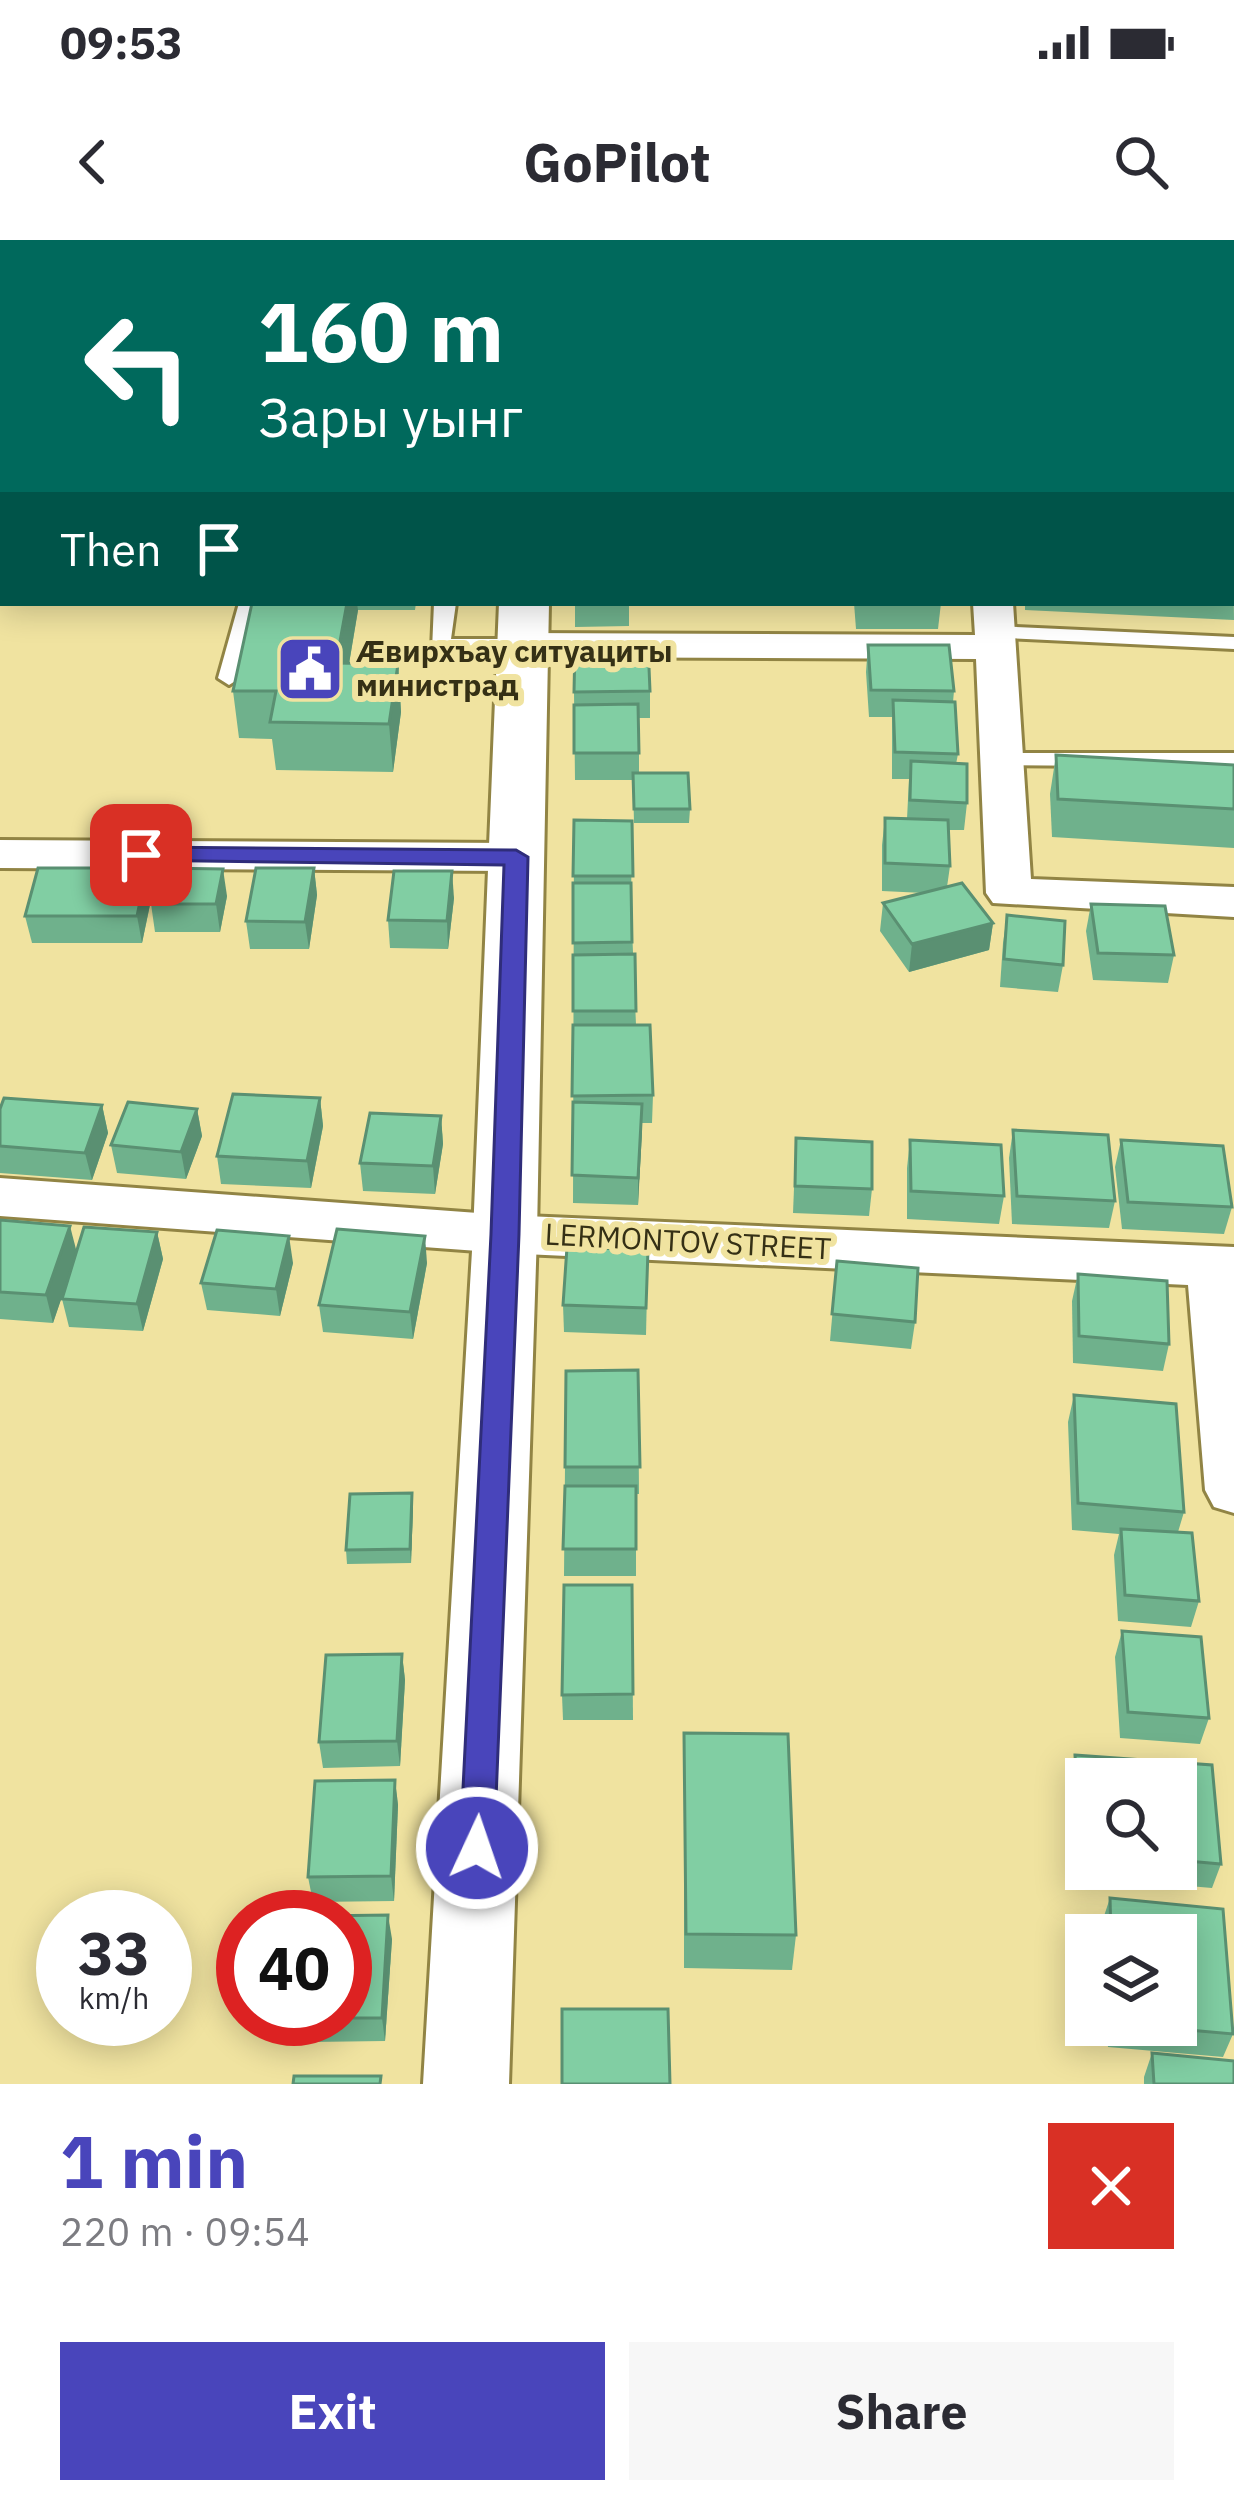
<!DOCTYPE html>
<html lang="en">
<head>
<meta charset="utf-8">
<style>
	:root { --surface:#fff; --page:#f7f7f7; --text:#2b2b33; --muted:#7c7c81; --accent:#4945bb }
	body { margin:0; font-family:"IBM Plex Sans",sans-serif; background:var(--page); color:var(--text); height:100vh; display:flex; flex-direction:column; font-size:45px; white-space:nowrap }
	* { box-sizing:border-box; margin:0 }
	p { font-size:39px; color:var(--muted) }
	.icon { flex:none; width:66px; height:66px; fill:none; stroke:currentColor; stroke-width:2; stroke-linecap:round; stroke-linejoin:round }
	.map { position:relative; height:1844px; overflow:hidden }
	.sheet { display:flex; flex-direction:column; background:var(--surface); flex:1 }
	.sheet>* { flex:none }
	.top-card { position:absolute; left:0px; top:0px; width:1236px; height:366px; box-shadow:0 6px 30px #0003; background:#00695c; color:#fff; overflow:hidden }
	.fabs { position:absolute; left:1065px; top:1518px; display:grid; gap:24px }
	.fabs a { display:grid; place-items:center; width:132px; height:132px; border-radius:0px; background:var(--surface); box-shadow:0 6px 30px #0003; font-size:60px }
	.speed { position:absolute; left:36px; top:1650px; display:flex; gap:24px; font-size:60px; font-weight:700; text-align:center }
	.speed>* { display:grid; place-content:center; width:156px; height:156px; border-radius:50%; background:var(--surface); box-shadow:0 6px 30px #0003; line-height:1 }
	.speed small { font-size:30px; font-weight:400 }
	.speed .limit { border:18px solid #d22; background:#fff; color:#111 }
	.pin { position:absolute; display:grid; place-items:center; width:102px; height:102px; color:#fff; margin:-51px; border-radius:24px; box-shadow:0 6px 18px #0006 }
	.me { position:absolute; width:132px; margin:-66px; rotate:3deg; stroke-linejoin:round; filter:drop-shadow(0 0 9px #0008) }
	.turn { display:flex; align-items:center; gap:42px; height:252px; padding:0 60px; font-size:54px }
	.turn .icon { width:156px; height:156px; stroke-width:2.5 }
	.turn b { display:block; font-size:84px; line-height:102px }
	.then { display:flex; align-items:center; height:114px; padding:0 60px; background:#0003; gap:24px; font-size:45px }
	.round { display:grid; place-items:center; flex:none; width:126px; height:126px; border-radius:0px; background:var(--page) }
	.summary { display:flex; align-items:center; justify-content:space-between; height:204px; padding:0 60px }
	h1 { font-size:72px; font-weight:700; line-height:90px; color:var(--accent) }
	.button { display:flex; gap:24px; margin-top:auto; padding:24px 60px }
	.button a { flex:1; height:138px; border-radius:0px; background:var(--accent); color:#fff; font-size:48px; font-weight:700; line-height:138px; text-align:center }
	.button a+a { background:var(--page); color:var(--text) }
	.status { display:flex; justify-content:space-between; align-items:center; height:84px; padding:0 60px; background:var(--surface); direction:ltr }
	.status svg { height:33px; fill:currentColor }
	header { display:flex; justify-content:space-between; align-items:center; height:156px; padding:0 60px; background:var(--surface); font-size:54px; font-weight:700 }
	.map>svg:first-child { display:block }
	.lines { fill:none; stroke-linecap:round; stroke-linejoin:round }
	.service-casing { stroke:#918444; stroke-width:6 }
	.minor-casing { stroke:#918444; stroke-width:6 }
	.tertiary-casing { stroke:#918444; stroke-width:6 }
	.service { fill:#fff; fill-rule:evenodd }
	.minor { fill:#fff; fill-rule:evenodd }
	.tertiary { fill:#fff; fill-rule:evenodd }
	.wall { fill:#6fb18c; fill-rule:evenodd }
	.shaded-wall { fill:#5a9072 }
	.building { fill:#81cea3; stroke:#5a9072; stroke-width:3 }
	.route { fill:#4945bb; stroke:#2f2d7a; stroke-width:3 }
	.labels { text-anchor:middle; stroke-width:12; stroke-linejoin:round; paint-order:stroke }
	.poi-label { font-size:30px; font-weight:bold; fill:#353015; stroke:#f0e3a0; text-anchor:start }
	.street-label { font-size:30px; fill:#353015; stroke:#f0e3a0 }
</style>
</head>
<body>
<div class="status"><b>09:53</b><svg viewBox="0 0 49 12"><path d="M0 12V9h3v3zM5 12V6h3v6zM10 12V3h3v9zM15 12V0h3v12zM26 1h20v11H26zM47 4h2v5h-2z"/></svg></div>
<header><svg class="icon" aria-label="back" viewBox="0 0 24 24"><path d="M15 5l-7 7 7 7"/></svg>GoPilot<svg class="icon" aria-label="search" viewBox="0 0 24 24"><circle cx="10" cy="10" r="6"/><path d="M15 15l6 6"/></svg></header>
<div class="map">
<svg width="1234" height="1844" viewBox="0 0 1234 1844">
	<rect width="100%" height="100%" fill="#f0e3a0"/>
	<g class="lines">
		<g class="service-casing">
			<g id="service">
				<path d="M 239,363 L 261,363 L 240,438 L 229,445 L 218,438 Z"/>
				<path d="M 434,363 L 456,363 L 451,399 L 522,399 L 533,405 L 522,411 L 432,410 Z"/>
				<path d="M 994,386 L 1234,397 L 1234,409 L 986,397 L 983,392 Z"/>
				<path d="M 1002,513 L 1234,513 L 1234,527 L 994,525 L 991,520 Z"/>
			</g>
		</g>
		<g class="minor-casing">
			<g id="minor">
				<rect x="0" y="247" width="3" height="22"/>
				<rect x="1233" y="285" width="1" height="24"/>
				<path d="M 973,363 L 1013,363 L 1031,639 L 1234,647 L 1234,677 L 993,663 L 986,653 L 976,419 L 522,417 L 508,414 L 502,405 L 508,396 L 522,393 L 975,395 Z"/>
				<path d="M 0,600 L 516,603 L 532,607 L 538,617 L 532,627 L 516,631 L 0,628 Z"/>
				<path d="M 0,938 L 505,975 L 1234,1007 L 1234,1273 L 1214,1267 L 1205,1250 L 1188,1045 L 505,1013 L 0,976 Z"/>
			</g>
		</g>
		<g class="tertiary-casing">
			<g id="tertiary">
				<rect x="1233" y="56" width="1" height="26"/>
				<path d="M 499,363 L 549,363 L 537,994 L 509,1844 L 423,1844 L 473,994 Z"/>
			</g>
		</g>
		<use href="#service" class="service"/>
		<use href="#minor" class="minor"/>
		<use href="#tertiary" class="tertiary"/>
	</g>
	<g class="wall">
		<rect x="0" y="62" width="3" height="51"/>
		<path d="M 3,190 L 3,247 L 0,247 L 0,194 Z"/>
		<path d="M 1233,305 L 1234,380 L 1025,370 L 1025,363 L 1233,363 Z"/>
		<path d="M 252,363 L 416,363 L 415,370 L 358,370 L 349,424 L 398,424 L 401,472 L 393,532 L 276,530 L 272,499 L 239,498 L 233,451 Z"/>
		<path d="M 575,363 L 629,363 L 629,386 L 575,387 Z"/>
		<path d="M 854,363 L 941,363 L 938,389 L 856,389 Z"/>
		<path d="M 868,405 L 954,451 L 953,462 L 958,514 L 956,524 L 967,563 L 964,590 L 948,590 L 950,626 L 947,647 L 993,683 L 989,710 L 909,732 L 880,691 L 883,663 L 924,653 L 882,651 L 882,605 L 885,578 L 907,579 L 909,539 L 892,539 L 892,477 L 869,477 L 866,432 Z"/>
		<path d="M 650,451 L 650,478 L 639,478 L 639,533 L 690,569 L 689,583 L 634,583 L 633,540 L 575,540 L 574,452 Z"/>
		<path d="M 1056,515 L 1234,525 L 1234,608 L 1052,597 L 1050,554 Z"/>
		<path d="M 574,580 L 632,581 L 631,664 L 636,785 L 653,855 L 652,883 L 642,883 L 638,965 L 573,963 Z"/>
		<path d="M 314,628 L 317,655 L 309,709 L 250,709 L 246,681 Z"/>
		<path d="M 152,655 L 142,703 L 32,703 L 25,676 Z"/>
		<path d="M 227,656 L 220,692 L 155,692 L 151,664 Z"/>
		<path d="M 454,658 L 448,709 L 390,708 L 388,680 Z"/>
		<path d="M 1091,664 L 1174,715 L 1168,743 L 1093,740 L 1086,691 Z"/>
		<path d="M 1007,675 L 1063,725 L 1058,752 L 1000,747 L 1003,703 Z"/>
		<path d="M 320,858 L 323,886 L 311,948 L 221,944 L 217,916 Z"/>
		<path d="M 102,865 L 108,893 L 92,940 L 0,933 L 0,869 Z"/>
		<path d="M 197,869 L 202,896 L 186,939 L 117,933 L 111,905 Z"/>
		<path d="M 441,876 L 443,904 L 435,954 L 363,951 L 360,923 Z"/>
		<path d="M 1013,890 L 1115,961 L 1109,988 L 1012,984 L 1009,918 Z"/>
		<path d="M 796,898 L 872,949 L 869,976 L 793,973 Z"/>
		<path d="M 910,900 L 1004,956 L 999,984 L 907,979 L 907,928 Z"/>
		<path d="M 1121,900 L 1232,967 L 1224,994 L 1122,989 L 1115,927 Z"/>
		<path d="M 0,980 L 77,1012 L 157,992 L 163,1019 L 143,1091 L 69,1087 L 62,1059 L 67,1041 L 53,1083 L 0,1079 Z"/>
		<path d="M 648,1010 L 646,1095 L 564,1092 L 563,1065 Z"/>
		<path d="M 837,1021 L 915,1082 L 911,1109 L 830,1101 Z"/>
		<path d="M 293,1023 L 280,1076 L 207,1070 L 201,1043 Z"/>
		<path d="M 427,1023 L 413,1099 L 323,1092 L 319,1065 Z"/>
		<path d="M 1078,1034 L 1169,1104 L 1163,1131 L 1073,1123 L 1072,1061 Z"/>
		<path d="M 638,1130 L 639,1254 L 636,1254 L 636,1336 L 564,1336 L 565,1227 Z"/>
		<path d="M 1074,1155 L 1184,1272 L 1178,1292 L 1199,1361 L 1191,1387 L 1118,1381 L 1114,1315 L 1119,1294 L 1072,1290 L 1068,1182 Z"/>
		<path d="M 413,1267 L 411,1323 L 347,1324 L 346,1310 Z"/>
		<path d="M 632,1345 L 633,1480 L 563,1480 L 562,1455 Z"/>
		<path d="M 1122,1391 L 1209,1478 L 1200,1504 L 1120,1498 L 1115,1417 Z"/>
		<path d="M 402,1414 L 405,1440 L 400,1526 L 323,1528 L 319,1502 Z"/>
		<path d="M 684,1493 L 796,1695 L 792,1730 L 684,1728 Z"/>
		<path d="M 1075,1515 L 1212,1525 L 1221,1624 L 1212,1648 L 1073,1636 L 1069,1540 ZM 1086,1539 L 1176,1539 L 1176,1629 L 1086,1629 Z"/>
		<path d="M 395,1540 L 398,1565 L 394,1661 L 313,1662 L 308,1637 Z"/>
		<path d="M 1110,1658 L 1223,1669 L 1233,1794 L 1223,1817 L 1108,1807 L 1107,1785 L 1176,1785 L 1176,1695 L 1103,1695 L 1102,1682 Z"/>
		<path d="M 392,1699 L 385,1801 L 310,1802 L 306,1779 Z"/>
		<path d="M 1152,1813 L 1234,1844 L 1144,1844 L 1144,1837 Z"/>
	</g>
	<g class="shaded-wall">
		<path d="M 347,363 L 357,363 L 358,370 L 341,471 L 336,423 Z"/>
		<path d="M 398,424 L 401,472 L 393,532 L 389,484 Z"/>
		<path d="M 147,628 L 152,655 L 142,703 L 137,676 Z"/>
		<path d="M 314,628 L 317,655 L 309,709 L 305,682 Z"/>
		<path d="M 223,629 L 227,656 L 220,692 L 216,664 Z"/>
		<path d="M 452,631 L 454,658 L 448,709 L 447,681 Z"/>
		<path d="M 993,683 L 989,710 L 909,732 L 912,704 Z"/>
		<path d="M 320,858 L 323,886 L 311,948 L 307,921 Z"/>
		<path d="M 642,864 L 642,892 L 638,965 L 638,938 Z"/>
		<path d="M 102,865 L 108,893 L 92,940 L 85,913 Z"/>
		<path d="M 197,869 L 202,896 L 186,939 L 181,912 Z"/>
		<path d="M 441,876 L 443,904 L 435,954 L 433,926 Z"/>
		<path d="M 70,986 L 77,1013 L 53,1083 L 46,1055 Z"/>
		<path d="M 157,992 L 163,1019 L 143,1091 L 137,1064 Z"/>
		<path d="M 289,996 L 293,1023 L 280,1076 L 276,1049 Z"/>
		<path d="M 425,996 L 427,1023 L 413,1099 L 410,1072 Z"/>
		<path d="M 412,1253 L 413,1267 L 411,1323 L 410,1309 Z"/>
		<path d="M 402,1414 L 405,1440 L 400,1526 L 397,1501 Z"/>
		<path d="M 395,1540 L 398,1565 L 394,1661 L 391,1636 Z"/>
		<path d="M 388,1675 L 392,1699 L 385,1801 L 382,1778 Z"/>
	</g>
	<g class="building">
		<path d="M 139,0 L 206,0 L 205,3 L 138,3 Z"/>
		<path d="M 249,0 L 327,0 L 326,3 L 248,3 Z"/>
		<path d="M 1031,0 L 1078,0 L 1079,3 L 1032,3 Z"/>
		<path d="M 954,1 L 1019,2 L 1019,3 L 954,3 Z"/>
		<rect x="0" y="62" width="3" height="26"/>
		<path d="M 1,190 L 3,190 L 3,221 L 0,221 Z"/>
		<path d="M 252,363 L 347,363 L 336,423 L 398,424 L 389,484 L 270,482 L 276,451 L 233,451 Z"/>
		<path d="M 648,404 L 650,451 L 574,452 L 575,405 Z"/>
		<path d="M 868,405 L 949,405 L 954,451 L 871,450 Z"/>
		<path d="M 893,460 L 955,462 L 958,514 L 895,512 Z"/>
		<path d="M 638,464 L 639,513 L 574,513 L 574,465 Z"/>
		<path d="M 1056,515 L 1234,525 L 1234,569 L 1058,559 Z"/>
		<path d="M 911,521 L 967,524 L 967,563 L 910,560 Z"/>
		<path d="M 633,533 L 688,533 L 690,569 L 634,569 Z"/>
		<path d="M 885,578 L 948,580 L 950,626 L 885,623 Z"/>
		<path d="M 574,580 L 632,581 L 633,636 L 573,636 Z"/>
		<path d="M 38,628 L 147,628 L 137,676 L 25,676 Z"/>
		<path d="M 158,628 L 223,629 L 216,664 L 151,664 Z"/>
		<path d="M 256,628 L 314,628 L 305,682 L 246,681 Z"/>
		<path d="M 394,631 L 452,631 L 447,681 L 388,680 Z"/>
		<path d="M 573,643 L 631,643 L 632,702 L 573,703 Z"/>
		<path d="M 962,643 L 993,683 L 912,704 L 883,663 Z"/>
		<path d="M 1091,664 L 1165,666 L 1174,715 L 1098,713 Z"/>
		<path d="M 1007,675 L 1065,681 L 1063,725 L 1004,719 Z"/>
		<path d="M 635,714 L 636,771 L 573,771 L 573,715 Z"/>
		<path d="M 573,785 L 650,785 L 653,855 L 572,856 Z"/>
		<path d="M 233,854 L 320,858 L 307,921 L 217,916 Z"/>
		<path d="M 4,858 L 102,865 L 85,913 L 0,906 L 0,869 Z"/>
		<path d="M 128,862 L 197,869 L 181,912 L 111,905 Z"/>
		<path d="M 573,862 L 642,864 L 638,938 L 572,935 Z"/>
		<path d="M 370,873 L 441,876 L 433,926 L 360,923 Z"/>
		<path d="M 1013,890 L 1108,895 L 1115,961 L 1017,956 Z"/>
		<path d="M 796,898 L 872,902 L 872,949 L 795,946 Z"/>
		<path d="M 910,900 L 1001,905 L 1004,956 L 911,951 Z"/>
		<path d="M 1121,900 L 1223,906 L 1232,967 L 1128,962 Z"/>
		<path d="M 0,980 L 70,986 L 46,1055 L 0,1052 Z"/>
		<path d="M 84,987 L 157,992 L 137,1064 L 62,1059 Z"/>
		<path d="M 337,989 L 425,996 L 410,1072 L 319,1065 Z"/>
		<path d="M 217,990 L 289,996 L 276,1049 L 201,1043 Z"/>
		<path d="M 567,1007 L 648,1010 L 646,1068 L 563,1065 Z"/>
		<path d="M 837,1021 L 918,1028 L 915,1082 L 832,1074 Z"/>
		<path d="M 1078,1034 L 1167,1041 L 1169,1104 L 1079,1096 Z"/>
		<path d="M 638,1130 L 640,1227 L 565,1227 L 566,1131 Z"/>
		<path d="M 1074,1155 L 1176,1164 L 1184,1272 L 1078,1263 Z"/>
		<path d="M 565,1246 L 636,1246 L 636,1309 L 563,1309 Z"/>
		<path d="M 412,1253 L 410,1309 L 346,1310 L 350,1254 Z"/>
		<path d="M 1121,1289 L 1192,1293 L 1199,1361 L 1125,1355 Z"/>
		<path d="M 564,1345 L 632,1345 L 633,1454 L 562,1455 Z"/>
		<path d="M 1122,1391 L 1201,1397 L 1209,1478 L 1128,1472 Z"/>
		<path d="M 402,1414 L 397,1501 L 319,1502 L 326,1415 Z"/>
		<path d="M 684,1493 L 788,1494 L 796,1695 L 686,1694 Z"/>
		<path d="M 1075,1515 L 1212,1525 L 1221,1624 L 1176,1620 L 1176,1539 L 1086,1539 L 1086,1612 L 1080,1611 Z"/>
		<path d="M 395,1540 L 391,1636 L 308,1637 L 315,1541 Z"/>
		<path d="M 1110,1658 L 1223,1669 L 1233,1794 L 1133,1785 L 1176,1785 L 1176,1695 L 1111,1695 Z"/>
		<path d="M 388,1675 L 382,1778 L 345,1778 L 345,1677 L 315,1676 Z"/>
		<path d="M 562,1769 L 668,1769 L 670,1844 L 562,1844 Z"/>
		<path d="M 1152,1813 L 1234,1821 L 1234,1844 L 1154,1844 Z"/>
		<path d="M 294,1836 L 381,1836 L 380,1844 L 293,1844 Z"/>
	</g>
	<path class="route" d="M 141,607 L 516,610 L 528,617 L 519,994 L 494,1608 L 489,1619 L 477,1624 L 465,1619 L 460,1608 L 491,994 L 504,625 L 132,620 L 132,609 Z"/>
	<defs>
		<g id="civic-square" transform="scale(3.45)"><rect x="-9" y="-9" width="18" height="18" rx="4" fill="#4945bb" stroke="#f0e3a0"/><path d="M-.6-6.5H3V-4.5H.6V-3L4-1V1h2V6H-6V1h2V-1L-.6-3ZM-1.2 2.5V6h2.4V2.5Z" fill="#fff"/></g>
	</defs>
	<g fill-rule="evenodd">
		<use href="#civic-square" x="310" y="429"/>
	</g>
	<g class="labels">
		<g class="poi-label">
			<text x="356" y="422">Æвирхъау ситуациты<tspan x="356" dy="34">министрад</tspan></text>
		</g>
		<g class="street-label">
			<text transform="translate(688 1002) rotate(3)" y="10">LERMONTOV STREET</text>
		</g>
	</g>
</svg>
<div class="fabs">
<a><svg class="icon" aria-label="search" viewBox="0 0 24 24"><circle cx="10" cy="10" r="6"/><path d="M15 15l6 6"/></svg></a>
<a><svg class="icon" aria-label="layers" viewBox="0 0 24 24"><path d="M12 4l9 5-9 5-9-5zM3 14l9 5 9-5"/></svg></a>
</div>
<div class="speed"><div>33<small>km/h</small></div><div class="limit">40</div></div>
<div class="pin" style="left:141px;top:615px;background:#d93025"><svg class="icon" aria-label="arrive" viewBox="0 0 24 24"><path d="M6 21V4h12l-3 4 3 4H6"/></svg></div>
<svg class="me" style="left:477px;top:1608px" viewBox="-20 -20 40 40"><circle r="17" fill="#4945bb" stroke="#fff" stroke-width="3"/><path d="M0-11L8 9 0 5-8 9z" fill="#fff"/></svg>
<div class="top-card">
<div class="turn"><svg class="icon" aria-label="left" viewBox="0 0 24 24"><path d="M17 20v-9H6M10 6l-5 5 5 5"/></svg><div><b>160 m</b>Зары уынг</div></div>
<div class="then">Then<svg class="icon" aria-label="arrive" viewBox="0 0 24 24"><path d="M6 21V4h12l-3 4 3 4H6"/></svg></div>
</div>
</div>
<section class="sheet">
<div class="summary"><div><h1>1 min</h1><p>220 m · 09:54</p></div><a class="round" style="background:#d93025;color:#fff"><svg class="icon" aria-label="close" viewBox="0 0 24 24"><path d="M6 6l12 12M18 6L6 18"/></svg></a></div>
<div class="button"><a>Exit</a><a>Share</a></div>
</section>
</body>
</html>
